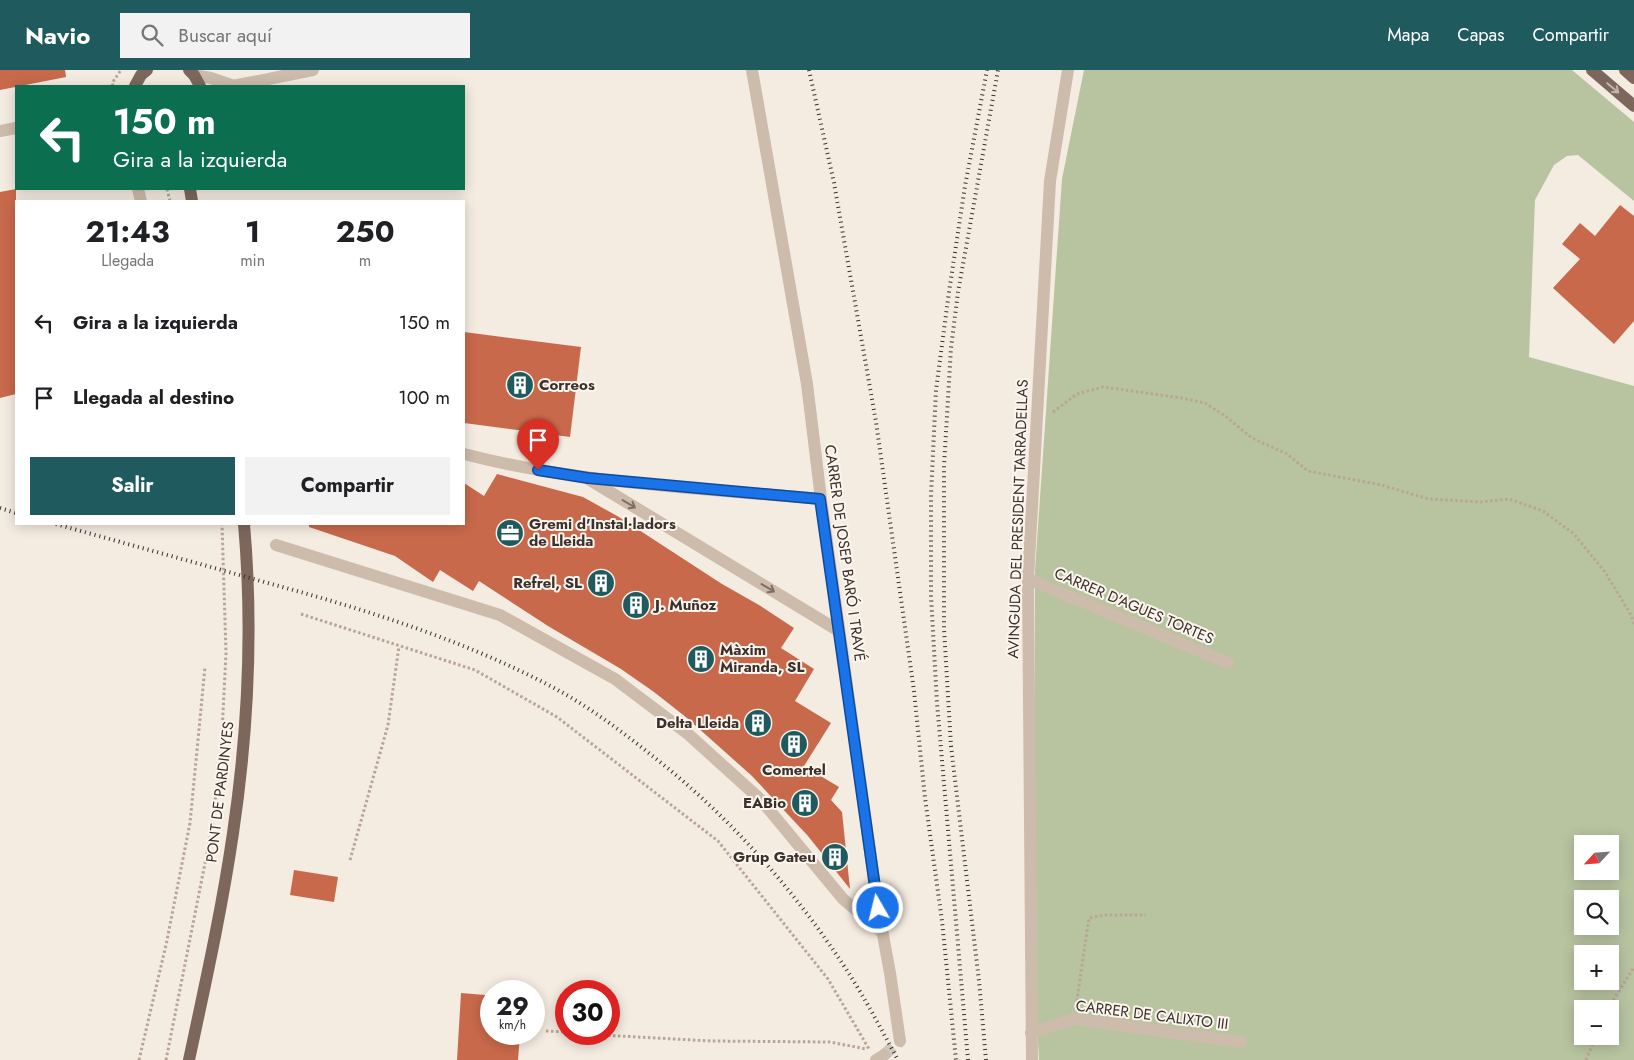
<!DOCTYPE html>
<html lang="es">
<head>
<meta charset="utf-8">
<style>
	:root { --surface:#fff; --page:#f2f2f2; --text:#202124; --muted:#757577; --accent:#1f5a5e }
	body { margin:0; font-family:Jost,sans-serif; background:var(--page); color:var(--text); height:100vh; display:flex; flex-direction:column; font-size:19px; white-space:nowrap }
	* { box-sizing:border-box; margin:0 }
	p { font-size:16px; color:var(--muted) }
	.icon { flex:none; width:28px; height:28px; fill:none; stroke:currentColor; stroke-width:2; stroke-linecap:round; stroke-linejoin:round }
	.map { position:relative; flex:1; overflow:hidden }
	.sheet { position:absolute; left:15px; top:130px; width:450px; height:325px; display:flex; flex-direction:column; background:var(--surface); border-radius:0px; box-shadow:0 2px 12px #0003 }
	.sheet>* { flex:none }
	.guide { position:absolute; left:15px; top:15px; width:450px; height:105px; border-radius:0px; box-shadow:0 2px 12px #0003; background:#0b6e4f; color:#fff; overflow:hidden }
	.needle { width:32px; rotate:244deg }
	.fabs { position:absolute; left:1574px; top:765px; display:grid; gap:10px }
	.fabs a { display:grid; place-items:center; width:45px; height:45px; border-radius:0px; background:var(--surface); box-shadow:0 2px 12px #0003; font-size:25px }
	.speed { position:absolute; left:480px; top:910px; display:flex; gap:10px; font-size:25px; font-weight:700; text-align:center }
	.speed>* { display:grid; place-content:center; width:65px; height:65px; border-radius:50%; background:var(--surface); box-shadow:0 2px 12px #0003; line-height:1 }
	.speed small { font-size:12px; font-weight:400 }
	.speed .limit { border:8px solid #d22; background:#fff; color:#111 }
	.pin { position:absolute; display:grid; place-items:center; width:42px; height:42px; color:#fff; margin:-51px -21px; border-radius:50% 50% 50% 0; rotate:-45deg; box-shadow:0 0 5px #0007 }
	.pin .icon { rotate:45deg }
	.me { position:absolute; width:55px; margin:-28px; rotate:352deg; stroke-linejoin:round; filter:drop-shadow(0 0 4px #0008) }
	.turn { display:flex; align-items:center; gap:18px; height:105px; padding:0 15px; font-size:22px }
	.turn .icon { width:65px; height:65px; stroke-width:2.5 }
	.turn b { display:block; font-size:35px; line-height:42px }
	.eta { display:flex; justify-content:space-evenly; align-items:center; height:85px; text-align:center }
	.eta b { font-size:30px; font-weight:700; line-height:35px }
	.cta { display:flex; gap:10px; margin-top:auto; padding:10px 15px }
	.cta a { flex:1; height:58px; border-radius:0px; background:var(--accent); color:#fff; font-size:20px; font-weight:700; line-height:58px; text-align:center }
	.cta a+a { background:var(--page); color:var(--text) }
	ul { padding:0; list-style:none }
	li { display:flex; align-items:center; gap:15px; height:75px; padding:0 15px }
	li div { flex:1 }
	li b { display:block; font-size:19px }
	li em { font-style:normal }
	header { display:flex; align-items:center; gap:30px; box-sizing:border-box; height:70px; padding:0 25px; background:var(--accent); color:#fff }
	header strong { font-size:24px }
	nav { display:flex; gap:28px; margin-inline-start:auto; font-size:18px }
	.search { width:350px; height:45px; background:var(--page); display:flex; align-items:center; gap:12px; box-sizing:border-box; padding:0 18px; border-radius:0px; color:var(--muted); font-size:19px }
	.map>svg:first-child { display:block }
	.green { fill:#b8c4a0; fill-rule:evenodd }
	.building { fill:#c8694b }
	.lines { fill:none; stroke-linecap:round; stroke-linejoin:round }
	.minor-tunnel { stroke:#cfc6bd; stroke-width:12; stroke-dasharray:12 6; stroke-linecap:butt }
	.path { stroke:#b9a596; stroke-width:3; stroke-dasharray:2.5 2.5; stroke-linecap:butt }
	.minor { stroke:#cdbbac; stroke-width:12 }
	.major { stroke:#7d675c; stroke-width:12 }
	.rail { stroke:#3b302b; stroke-width:4; stroke-dasharray:1 4; stroke-linecap:butt }
	.oneway { stroke:#c2b5ac }
	.oneway2 { stroke:#7d6f65 }
	.route-casing { stroke:#114b97; stroke-width:12 }
	.route { stroke:#1a73e8; stroke-width:9 }
	.labels { text-anchor:middle; stroke-width:4; stroke-linejoin:round; paint-order:stroke }
	.poi-label { font-size:15px; font-weight:bold; fill:#3b302b; stroke:#fbf5ee; text-anchor:start }
	.street-label { font-size:15px; fill:#3b302b; stroke:#fbf5ee }
</style>
</head>
<body>
<header>
<strong>Navio</strong>
<div class="search"><svg class="icon" aria-label="search" viewBox="0 0 24 24"><circle cx="10" cy="10" r="6"/><path d="M15 15l6 6"/></svg>Buscar aquí</div>
<nav><a>Mapa</a><a>Capas</a><a>Compartir</a></nav>
</header>
<div class="map">
<svg width="1634" height="990" viewBox="0 0 1634 990">
	<rect width="100%" height="100%" fill="#f4ebe1"/>
	<path class="green" d="M 1084,0 L 1572,0 L 1634,52 L 1634,131 L 1578,85 L 1567,86 L 1554,95 L 1535,130 L 1529,287 L 1634,316 L 1634,990 L 1039,990 L 1035,913 L 1035,500 L 1062,109 ZM 1582,774 L 1610,774 L 1610,801 L 1582,801 ZM 1582,829 L 1610,829 L 1610,856 L 1582,856 ZM 1582,884 L 1610,884 L 1610,911 L 1582,911 ZM 1582,939 L 1610,939 L 1610,966 L 1582,966 Z"/>
	<g class="building">
		<path d="M 0,0 L 65,0 L 66,7 L 0,20 Z"/>
		<path d="M 16,119 L 16,324 L 0,328 L 0,122 Z"/>
		<path d="M 1620,135 L 1634,146 L 1634,251 L 1614,274 L 1553,218 L 1580,189 L 1562,174 L 1580,153 L 1595,166 Z"/>
		<path d="M 464,262 L 581,277 L 570,367 L 464,353 Z"/>
		<path d="M 497,404 L 583,427 L 619,447 L 722,514 L 759,535 L 794,558 L 781,578 L 814,599 L 795,631 L 831,653 L 804,696 L 839,717 L 831,730 L 842,742 L 850,819 L 808,766 L 752,706 L 687,648 L 654,622 L 621,599 L 548,556 L 479,511 L 473,521 L 440,500 L 433,512 L 395,486 L 309,457 L 309,454 L 464,454 L 464,413 L 484,426 Z"/>
		<path d="M 294,800 L 338,807 L 334,832 L 290,825 Z"/>
		<path d="M 461,923 L 485,925 L 485,929 L 491,930 L 491,964 L 520,964 L 518,990 L 457,990 Z"/>
	</g>
	<g class="lines">
		<path class="minor-tunnel" d="M 884,985 L 900,971"/>
		<g class="path">
			<path d="M 113,16 L 112,13 L 121,0"/>
			<path d="M 167,119 L 170,131"/>
			<path d="M 1053,342 L 1077,324 L 1103,317 L 1182,328 L 1205,333 L 1224,345 L 1252,368 L 1287,384 L 1308,401 L 1381,415 L 1429,429 L 1481,432 L 1509,429 L 1543,441 L 1574,464 L 1605,502 L 1631,545 L 1634,554"/>
			<path d="M 301,544 L 475,600 L 557,647 L 718,771 L 828,909 L 869,979"/>
			<path d="M 350,790 L 388,655 L 399,576"/>
			<path d="M 1076,936 L 1089,848 L 1103,845 L 1146,845"/>
			<path d="M 1608,939 L 1634,897"/>
			<path d="M 546,961 L 566,962"/>
			<path d="M 583,964 L 711,971 L 830,972 L 866,979"/>
			<path d="M 139,990 L 166,875 L 190,753 L 205,597"/>
			<path d="M 166,990 L 211,763 L 221,683 L 226,583 L 222,454"/>
			<path d="M 1586,990 L 1596,966"/>
		</g>
		<g class="minor">
			<path d="M 752,0 L 807,314 L 821,429 L 878,838 L 890,903 L 900,971"/>
			<path d="M 194,5 L 211,8 L 234,16"/>
			<path d="M 233,16 L 313,0"/>
			<path d="M 0,61 L 16,58"/>
			<path d="M 138,119 L 141,131"/>
			<path d="M 464,384 C 580,414 701,418 821,429"/>
			<path d="M 590,410 L 839,561"/>
			<path d="M 276,475 L 500,545 L 615,609 L 688,664 L 761,730 L 843,829 L 882,862"/>
			<path d="M 1028,509 L 1228,593"/>
			<path d="M 1031,963 L 1074,949 L 1241,972"/>
			<path d="M 876,990 L 884,985"/>
			<path d="M 1032,990 L 1028,509 L 1050,111 L 1068,0"/>
		</g>
		<g class="major">
			<path d="M 189,0 L 194,5 L 200,16"/>
			<path d="M 1592,0 L 1634,36"/>
			<path d="M 1625,0 L 1634,8"/>
			<path d="M 135,16 L 141,5 L 147,0"/>
			<path d="M 190,119 L 192,131"/>
			<path d="M 189,990 C 205,915 222,839 233,763 C 248,662 253,556 244,454"/>
		</g>
		<g class="rail">
			<path d="M 809,0 L 834,113 L 876,352 L 914,621 L 925,728 L 942,851 L 956,990"/>
			<path d="M 0,438 L 16,443"/>
			<path d="M 56,454 C 123,473 190,491 257,510 C 360,538 461,568 556,619 C 589,637 620,660 650,684 C 727,744 793,818 846,899 C 865,928 881,959 898,990"/>
			<path d="M 968,990 L 937,633 L 931,526 L 931,425 L 936,320 L 949,222 L 965,116 L 987,0"/>
			<path d="M 986,990 L 979,911 L 951,676 L 944,559 L 944,396 L 951,278 L 958,222 L 998,0"/>
		</g>
	</g>
	<defs><path id="oneway-shaft" d="M-6 0H5M1.5-3L5.5 0L1.5 3" fill="none" stroke-width="1.6" stroke-linecap="round" stroke-linejoin="round" transform="scale(1.25)"/></defs>
	<use class="oneway" href="#oneway-shaft" transform="translate(1613 18) rotate(40)"/>
	<g class="oneway2">
		<use href="#oneway-shaft" transform="translate(629 434) rotate(31)"/>
		<use href="#oneway-shaft" transform="translate(768 518) rotate(31)"/>
	</g>
	<g class="lines">
		<g class="route-casing">
			<path id="route" d="M 538,400 L 588,408 L 820,429 L 878,838"/>
		</g>
		<use href="#route" class="route"/>
	</g>
	<defs>
		<g id="building-disc" transform="scale(1.4375)"><circle r="9.5" fill="#1f5a5e" stroke="#fbf5ee"/><path d="M-4-6H4V6H1V3H-1V6H-4ZM-2.5-4.3h1.7v1.8h-1.7ZM.8-4.3h1.7v1.8H.8ZM-2.5-1h1.7V.8h-1.7ZM.8-1h1.7V.8H.8Z" fill="#fff"/></g>
		<g id="office-disc" transform="scale(1.4375)"><circle r="9.5" fill="#1f5a5e" stroke="#fbf5ee"/><path d="M-6-3h4V-5.5h4V-3h4V5H-6ZM-1-4.5V-3h2v-1.5ZM-6 0V1H6V0Z" fill="#fff"/></g>
	</defs>
	<g fill-rule="evenodd">
		<use href="#building-disc" x="520" y="315"/>
		<use href="#office-disc" x="510" y="463"/>
		<use href="#building-disc" x="601" y="513"/>
		<use href="#building-disc" x="636" y="535"/>
		<use href="#building-disc" x="701" y="589"/>
		<use href="#building-disc" x="758" y="653"/>
		<use href="#building-disc" x="794" y="674"/>
		<use href="#building-disc" x="805" y="733"/>
		<use href="#building-disc" x="835" y="787"/>
	</g>
	<g class="labels">
		<g class="poi-label">
			<text x="539" y="320">Correos</text>
			<text x="529" y="459">Gremi d'Instal·ladors<tspan x="529" dy="17">de Lleida</tspan></text>
			<text x="582" y="518" text-anchor="end">Refrel, SL</text>
			<text x="655" y="540">J. Muñoz</text>
			<text x="720" y="585">Màxim<tspan x="720" dy="17">Miranda, SL</tspan></text>
			<text x="739" y="658" text-anchor="end">Delta Lleida</text>
			<text x="794" y="705" text-anchor="middle">Comertel</text>
			<text x="786" y="738" text-anchor="end">EABio</text>
			<text x="816" y="792" text-anchor="end">Grup Gateu</text>
		</g>
		<g class="street-label">
			<text transform="translate(1018 449) rotate(-88)" y="5">AVINGUDA DEL PRESIDENT TARRADELLAS</text>
			<text transform="translate(845 483) rotate(82)" y="5">CARRER DE JOSEP BARÓ I TRAVÉ</text>
			<text transform="translate(1134 536) rotate(23)" y="5">CARRER D'AGUES TORTES</text>
			<text transform="translate(220 722) rotate(-83)" y="5">PONT DE PARDINYES</text>
			<text transform="translate(1152 945) rotate(7)" y="5">CARRER DE CALIXTO III</text>
		</g>
	</g>
</svg>
<div class="fabs">
<a><svg class="needle" viewBox="-14 -14 28 28"><path d="M0-13l5 13h-10z" fill="#e53935"/><path d="M0 13l5-13h-10z" fill="#757577"/></svg></a>
<a><svg class="icon" aria-label="search" viewBox="0 0 24 24"><circle cx="10" cy="10" r="6"/><path d="M15 15l6 6"/></svg></a>
<a>+</a>
<a>−</a>
</div>
<div class="speed"><div>29<small>km/h</small></div><div class="limit">30</div></div>
<div class="pin" style="left:538px;top:400px;background:#d93025"><svg class="icon" aria-label="arrive" viewBox="0 0 24 24"><path d="M6 21V4h12l-3 4 3 4H6"/></svg></div>
<svg class="me" style="left:878px;top:838px" viewBox="-20 -20 40 40"><circle r="17" fill="#1a73e8" stroke="#fff" stroke-width="3"/><path d="M0-11L8 9 0 5-8 9z" fill="#fff"/></svg>
<div class="guide">
<div class="turn"><svg class="icon" aria-label="left" viewBox="0 0 24 24"><path d="M17 20v-9H6M10 6l-5 5 5 5"/></svg><div><b>150 m</b>Gira a la izquierda</div></div>
</div>
<section class="sheet">
<div class="eta">
<div><b>21:43</b><p>Llegada</p></div>
<div><b>1</b><p>min</p></div>
<div><b>250</b><p>m</p></div>
</div>
<ul>
<li><svg class="icon" aria-label="left" viewBox="0 0 24 24"><path d="M17 20v-9H6M10 6l-5 5 5 5"/></svg><div><b>Gira a la izquierda</b></div><em>150 m</em></li>
<li><svg class="icon" aria-label="arrive" viewBox="0 0 24 24"><path d="M6 21V4h12l-3 4 3 4H6"/></svg><div><b>Llegada al destino</b></div><em>100 m</em></li>
</ul>
<div class="cta"><a>Salir</a><a>Compartir</a></div>
</section>
</div>
</body>
</html>
